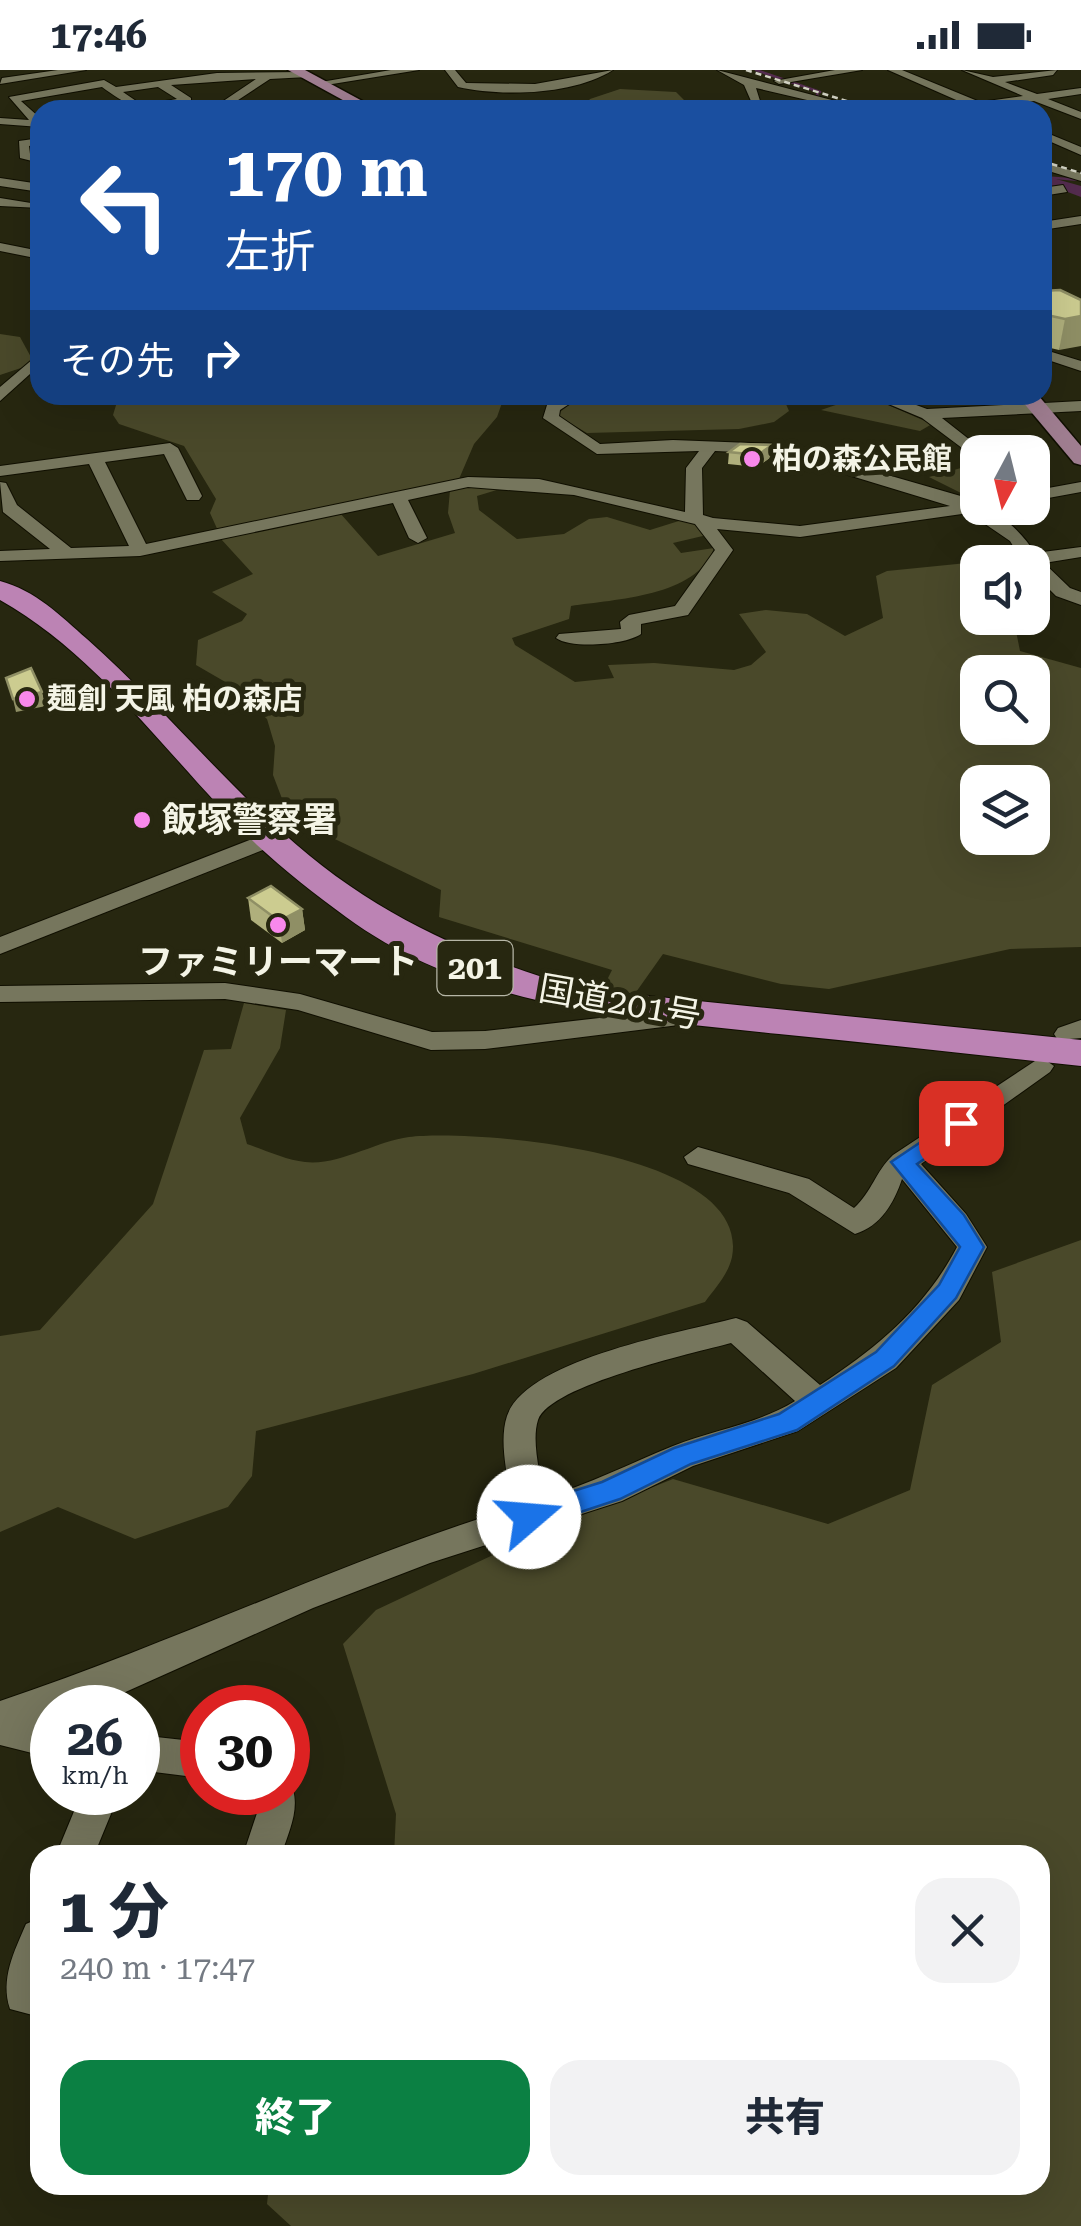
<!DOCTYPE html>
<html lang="ja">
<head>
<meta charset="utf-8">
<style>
	:root { --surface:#fff; --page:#f2f2f3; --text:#1f2937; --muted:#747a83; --accent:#0b8043 }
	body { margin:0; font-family:"Roboto Serif","Noto Sans JP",serif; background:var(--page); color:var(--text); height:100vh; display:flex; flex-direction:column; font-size:38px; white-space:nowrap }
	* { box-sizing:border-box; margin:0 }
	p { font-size:32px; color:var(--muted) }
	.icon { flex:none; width:55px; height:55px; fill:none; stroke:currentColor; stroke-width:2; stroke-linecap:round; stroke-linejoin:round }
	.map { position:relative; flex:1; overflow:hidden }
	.details { position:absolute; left:30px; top:1775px; width:1020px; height:350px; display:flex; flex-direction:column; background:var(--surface); border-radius:30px; box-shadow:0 10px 40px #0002 }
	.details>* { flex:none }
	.top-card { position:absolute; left:30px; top:30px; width:1022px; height:305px; border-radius:30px; box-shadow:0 10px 40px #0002; background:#1a4fa0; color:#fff; overflow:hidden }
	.needle { width:65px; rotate:187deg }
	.tools { position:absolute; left:960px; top:365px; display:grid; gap:20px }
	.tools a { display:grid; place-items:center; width:90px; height:90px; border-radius:20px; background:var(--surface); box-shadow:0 10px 40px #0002; font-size:50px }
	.speed { position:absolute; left:30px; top:1615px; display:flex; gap:20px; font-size:50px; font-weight:700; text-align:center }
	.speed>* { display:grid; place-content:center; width:130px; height:130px; border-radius:50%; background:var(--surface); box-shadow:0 10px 40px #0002; line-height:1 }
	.speed small { font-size:25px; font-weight:400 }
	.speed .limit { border:15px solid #d22; background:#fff; color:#111 }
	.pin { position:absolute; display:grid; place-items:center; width:85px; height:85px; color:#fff; margin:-42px; border-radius:20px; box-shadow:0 5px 15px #0006 }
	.me { position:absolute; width:110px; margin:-55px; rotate:72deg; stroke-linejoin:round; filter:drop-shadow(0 0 8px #0008) }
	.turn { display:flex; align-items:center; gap:35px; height:210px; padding:0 30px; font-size:45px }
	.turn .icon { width:130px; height:130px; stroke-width:2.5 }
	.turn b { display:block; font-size:70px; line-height:85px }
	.then { display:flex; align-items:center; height:95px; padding:0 30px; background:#0003; gap:20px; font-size:38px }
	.round { display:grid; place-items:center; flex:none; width:105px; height:105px; border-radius:30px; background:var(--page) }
	.overview { display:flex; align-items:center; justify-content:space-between; height:170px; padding:0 30px }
	h1 { font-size:60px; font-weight:800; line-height:75px }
	.cta { display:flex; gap:20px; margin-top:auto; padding:20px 30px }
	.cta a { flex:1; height:115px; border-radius:30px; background:var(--accent); color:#fff; font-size:40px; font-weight:800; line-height:115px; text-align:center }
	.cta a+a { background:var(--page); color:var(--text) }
	.status { display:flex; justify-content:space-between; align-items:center; height:70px; padding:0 50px; background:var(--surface); direction:ltr }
	.status svg { height:28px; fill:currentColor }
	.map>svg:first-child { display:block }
	.green { fill:#4a492a; fill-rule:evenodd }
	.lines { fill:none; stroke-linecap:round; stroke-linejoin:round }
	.stream { stroke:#542c4f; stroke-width:2.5 }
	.river { fill:#542c4f; fill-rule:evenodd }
	.minor-casing { stroke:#100f00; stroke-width:2 }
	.major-casing { stroke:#100f00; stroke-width:3 }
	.highway-casing { stroke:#100f00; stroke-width:2 }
	.minor { fill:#76765d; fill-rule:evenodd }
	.major { fill:#a07e91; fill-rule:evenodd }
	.highway { fill:#bc83b4; fill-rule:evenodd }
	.rail { stroke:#d3d3c4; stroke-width:2.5; stroke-dasharray:6 4; stroke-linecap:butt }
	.wall { fill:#afaf7c }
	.shaded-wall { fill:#8f8f65 }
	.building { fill:#cccc90; stroke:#8f8f65; stroke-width:2.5 }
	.route { fill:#1a73e8; stroke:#114b97; stroke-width:2.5 }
	.poi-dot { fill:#f888eb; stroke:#272710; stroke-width:4 }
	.labels { text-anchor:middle; stroke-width:10; stroke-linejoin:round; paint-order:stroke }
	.far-poi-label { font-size:30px; font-weight:bold; fill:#f4f4e6; stroke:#272710; text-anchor:start }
	.shield { fill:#272710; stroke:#b6b6a6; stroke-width:2.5 }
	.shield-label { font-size:32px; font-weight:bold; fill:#f4f4e6 }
	.poi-label { font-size:35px; font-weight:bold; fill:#f4f4e6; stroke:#272710; text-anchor:start }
	.street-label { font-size:35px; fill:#f4f4e6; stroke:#272710 }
</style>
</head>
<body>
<div class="status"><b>17:46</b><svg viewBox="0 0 49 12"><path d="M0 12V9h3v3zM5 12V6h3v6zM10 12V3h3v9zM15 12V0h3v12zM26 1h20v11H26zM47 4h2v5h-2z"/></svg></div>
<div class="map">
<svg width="1081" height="2156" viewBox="0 0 1081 2156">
	<rect width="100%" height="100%" fill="#272710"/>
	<g class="green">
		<path d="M 620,19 L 676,22 L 687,33 L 679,40 L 581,40 L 590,29 Z"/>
		<path d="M 0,264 L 20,267 L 32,289 L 30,295 L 0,305 Z"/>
		<path d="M 113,325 L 496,325 L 503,330 L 497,347 L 474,374 L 459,409 L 219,463 L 210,443 L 216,429 L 184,376 L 119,354 L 113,345 L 117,332 Z"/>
		<path d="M 582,325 L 782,325 L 789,341 L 774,352 L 739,359 L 587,363 L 556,345 Z"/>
		<path d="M 865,325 L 932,354 L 920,361 L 821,340 Z"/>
		<path d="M 975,394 L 977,431 L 929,407 Z"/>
		<path d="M 468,415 L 500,419 L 477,426 L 479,440 L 517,469 L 564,464 L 589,449 L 607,447 L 650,460 L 682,450 L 698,454 L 707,465 L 673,473 L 681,483 L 714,478 C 697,527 615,529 571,536 L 569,549 L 512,568 L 515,575 L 575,612 L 614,608 L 608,595 L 654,593 L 734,600 L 751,595 L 766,582 L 739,544 L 766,540 L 807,544 L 845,566 L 883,548 L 876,506 L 887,501 L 987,491 L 978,492 L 978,548 L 1018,548 L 1015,556 L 1020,581 L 1081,598 L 1081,877 L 1010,879 L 829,919 L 781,914 L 663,884 L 634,925 L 604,916 L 612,900 L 439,847 L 441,820 L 289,747 L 273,705 L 275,676 L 267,649 L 234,617 L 196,595 L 198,570 L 242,551 L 247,544 L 212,522 L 253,504 L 221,469 L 340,443 L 378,486 L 455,463 L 448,443 L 450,420 ZM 978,602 L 1032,602 L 1032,658 L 978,658 ZM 978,712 L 1032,712 L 1032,768 L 978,768 Z"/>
		<path d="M 244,933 L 286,940 L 280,978 L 240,1048 L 247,1074 C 265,1080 286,1090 305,1092 C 339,1096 376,1071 409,1067 C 475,1059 752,1081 732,1187 C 728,1205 715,1218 705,1232 L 473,1304 L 256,1361 L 252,1406 L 228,1437 L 135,1469 L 58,1437 L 0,1462 L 0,1266 L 40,1260 L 153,1134 L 204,980 L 231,979 Z"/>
		<path d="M 1081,1170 L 1081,2156 L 291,2156 L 267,2134 L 269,2115 L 1040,2115 L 1040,1785 L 394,1785 L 396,1744 L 343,1574 L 376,1540 L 557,1455 L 673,1409 L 828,1454 L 910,1420 L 932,1315 L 1001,1272 L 992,1202 Z"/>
	</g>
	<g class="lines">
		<g class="stream">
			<path d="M 756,0 L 820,22"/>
			<path d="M 817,24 L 825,40"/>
			<path d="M 1042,107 L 1081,110"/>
		</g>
		<path class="river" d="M 1049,107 L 1081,116 L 1081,127 L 1049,115 Z"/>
		<g class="minor-casing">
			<g id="minor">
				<path d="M 58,0 L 86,0 L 0,14 L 2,8 Z"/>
				<path d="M 391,0 L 419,0 L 320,16 L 315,13 Z"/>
				<path d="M 445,0 L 455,0 L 466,13 L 535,14 L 613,0 C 574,25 503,27 458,17 Z"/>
				<path d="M 717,0 L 870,40 L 850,40 L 756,18 L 761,34 L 737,40 L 751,31 L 744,15 Z"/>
				<path d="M 835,0 L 862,0 L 779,14 L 774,11 Z"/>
				<path d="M 888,0 L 902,0 L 980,32 L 1023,26 L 962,0 L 993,7 L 1057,0 L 1053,5 L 1005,12 L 1037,24 L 1081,18 L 1081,24 L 1048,29 L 1081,42 L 1081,49 L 1034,31 L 979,40 Z"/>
				<path d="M 304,2 L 308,7 L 270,9 L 223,40 L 210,40 L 256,9 L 171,15 L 191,28 L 191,32 C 147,42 139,44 102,17 L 21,31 L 40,48 L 40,57 L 0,54 L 0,48 L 29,50 L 9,27 L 104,10 L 116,17 L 217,3 ZM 158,17 L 177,29 L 142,35 L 123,22 Z"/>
				<path d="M 444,32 L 481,35 L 480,40 L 440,37 Z"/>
				<path d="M 1042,61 L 1081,77 L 1081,85 L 1042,68 Z"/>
				<path d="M 40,68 L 40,74 L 29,76 L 30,84 L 40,85 L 40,93 L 20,88 L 19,71 Z"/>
				<path d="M 1042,92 L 1081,103 L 1081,111 L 1042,99 Z"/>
				<path d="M 0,108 L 40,114 L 40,122 L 0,116 Z"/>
				<path d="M 1063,115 L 1067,122 L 1042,126 L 1042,118 Z"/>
				<path d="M 0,128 L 31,133 L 40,129 L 40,138 L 0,136 Z"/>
				<path d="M 1081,146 L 1081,154 L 1042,160 L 1042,152 Z"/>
				<path d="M 0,173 L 40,181 L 40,189 L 0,181 Z"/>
				<path d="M 1042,279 L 1081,291 L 1081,301 L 1042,288 Z"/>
				<path d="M 40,283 L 40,295 L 0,331 L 0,317 Z"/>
				<path d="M 564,325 L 583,325 L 560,340 L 559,346 L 600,374 L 673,370 L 780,374 L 978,431 L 978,438 C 999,439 1024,465 1035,483 L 1081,477 L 1081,487 L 1044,493 L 1070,518 L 1081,522 L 1081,535 L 1056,526 L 1032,502 L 1032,492 L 1023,492 L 1010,471 L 969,443 L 800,467 L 717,459 L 733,480 L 688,545 L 641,554 L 641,564 C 626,575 571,579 556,568 L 559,564 L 621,559 L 620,552 L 629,545 L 675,536 L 715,480 L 695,454 L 574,425 L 468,417 L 408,430 L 427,468 L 418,473 L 409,468 L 393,433 L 140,486 L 0,491 L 0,481 L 50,479 L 3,442 L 0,412 L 6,413 L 17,435 L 71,478 L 129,476 L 89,394 L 0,406 L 0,396 L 170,373 L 178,378 L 202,426 L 199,430 L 187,430 L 164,384 L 105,392 L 146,474 L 468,407 L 539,409 L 685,442 L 686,398 L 699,381 L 597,384 L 543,348 L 547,335 ZM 715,381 L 779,384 L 950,436 L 800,456 L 713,448 L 703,445 L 702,398 Z"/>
				<path d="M 867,325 L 889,325 L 927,339 L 1081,331 L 1081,341 L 942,348 L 984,381 L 978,382 L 978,390 L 922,348 Z"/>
				<path d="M 1081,412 L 1081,422 L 1032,431 L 1032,421 Z"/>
				<path d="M 270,762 L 281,769 L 278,774 L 0,884 L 0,867 Z"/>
				<path d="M 225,913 L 300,924 L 432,962 L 485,961 L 687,938 L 700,946 L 687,954 L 485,979 L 431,980 L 298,940 L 225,929 L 0,932 L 0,916 Z"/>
				<path d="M 1081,950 L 1081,968 L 1058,970 L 1054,964 L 1058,958 Z"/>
				<path d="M 1041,987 L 1054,996 L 1050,1002 L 921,1094 L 966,1144 L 987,1177 L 959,1230 L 896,1298 L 798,1361 L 693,1396 L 622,1431 L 430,1493 L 313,1538 L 121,1624 L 80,1638 L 52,1638 L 52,1647 L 41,1651 L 52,1654 L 52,1688 L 0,1675 L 0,1631 C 173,1573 337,1493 512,1438 C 509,1410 498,1373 507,1346 C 526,1289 683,1262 736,1248 L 747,1252 L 820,1315 C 877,1278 925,1238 957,1177 L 902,1109 C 894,1133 881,1156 855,1164 L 789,1123 L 688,1094 L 684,1087 L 698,1077 L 809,1109 L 854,1138 C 872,1122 875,1102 893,1085 ZM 731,1273 L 795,1331 C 758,1354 713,1360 673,1376 C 629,1394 589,1414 544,1428 C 541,1406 531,1372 538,1350 C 550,1315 694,1283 731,1273 Z"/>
				<path d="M 138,1665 L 202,1672 L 202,1708 L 138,1700 Z"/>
				<path d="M 288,1708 C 303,1733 290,1759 281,1785 L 243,1785 L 257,1743 L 257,1722 L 288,1722 Z"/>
				<path d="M 82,1722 L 120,1722 L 94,1785 L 56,1785 Z"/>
				<path d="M 40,1848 L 40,1947 L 10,1939 C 0,1909 14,1882 26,1854 Z"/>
			</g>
		</g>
		<g class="major-casing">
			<g id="major">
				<path d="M 288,0 L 305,0 L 379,40 L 361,40 Z"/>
				<path d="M 1017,325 L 1038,325 L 1081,376 L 1081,395 L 1074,393 Z"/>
			</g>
		</g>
		<g class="highway-casing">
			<path id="highway" d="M 0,511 C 35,520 61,546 87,569 C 156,630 214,701 282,762 C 372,844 465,885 581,919 L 1081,970 L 1081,996 C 980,985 880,974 779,964 C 631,948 471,939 346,847 C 316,825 284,800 257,775 C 173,694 103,588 0,530 Z"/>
		</g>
		<use href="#minor" class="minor"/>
		<use href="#major" class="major"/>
		<use href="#highway" class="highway"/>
		<g class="rail">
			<path d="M 746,0 L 876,40"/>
			<path d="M 1042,91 L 1081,103"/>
		</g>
	</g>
	<g class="wall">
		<path d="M 1042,221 L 1081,230 L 1059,280 L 1042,276 Z"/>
		<path d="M 740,374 L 771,387 L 757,397 L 728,394 L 729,382 Z"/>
		<path d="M 248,828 L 302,839 L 305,860 L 282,873 L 251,850 Z"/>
	</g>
	<g class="shaded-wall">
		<path d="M 1081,246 L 1081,276 L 1059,280 L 1065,249 Z"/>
		<path d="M 772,375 L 771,387 L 757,397 L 758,385 Z"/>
		<path d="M 42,622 L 46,636 L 16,642 L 13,629 Z"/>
		<path d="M 302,839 L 305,860 L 282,873 L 279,851 Z"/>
	</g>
	<g class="building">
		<path d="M 1060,220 L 1081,230 L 1081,246 L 1065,249 L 1047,245 L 1042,241 L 1042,221 Z"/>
		<path d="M 740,374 L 772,375 L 758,385 L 729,382 Z"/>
		<path d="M 31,598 L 42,622 L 13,629 L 6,608 Z"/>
		<path d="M 271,816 L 302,839 L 279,851 L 248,828 Z"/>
	</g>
	<path class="route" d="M 961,1045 L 972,1053 L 969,1059 L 917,1094 L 964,1145 L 984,1177 L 956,1228 L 894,1296 L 797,1360 L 691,1394 L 620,1429 L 529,1459 L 519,1455 L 515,1447 L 519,1438 L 602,1412 L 674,1378 L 779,1344 L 876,1282 L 939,1215 L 960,1177 L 891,1092 Z"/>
	<g class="poi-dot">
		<circle cx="752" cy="389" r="10"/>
		<circle cx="27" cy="629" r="10"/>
		<circle cx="142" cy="750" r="10"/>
		<circle cx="278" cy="855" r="10"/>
	</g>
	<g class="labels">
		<g class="far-poi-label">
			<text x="772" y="399">柏の森公民館</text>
			<text x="47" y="639">麺創 天風 柏の森店</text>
		</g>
		<rect class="shield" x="437.5" y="871" width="75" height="54" rx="8"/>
		<g class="shield-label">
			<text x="475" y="909">201</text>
		</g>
		<g class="poi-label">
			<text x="162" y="762">飯塚警察署</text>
			<text x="278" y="904" text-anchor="middle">ファミリーマート</text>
		</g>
		<g class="street-label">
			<text transform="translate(620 932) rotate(10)" y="12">国道201号</text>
		</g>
	</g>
</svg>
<div class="tools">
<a><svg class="needle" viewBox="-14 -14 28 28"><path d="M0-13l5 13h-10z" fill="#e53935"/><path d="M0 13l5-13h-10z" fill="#747a83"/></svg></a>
<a><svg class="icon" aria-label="sound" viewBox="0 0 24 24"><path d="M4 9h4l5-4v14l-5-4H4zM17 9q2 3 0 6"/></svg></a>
<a><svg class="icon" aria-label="search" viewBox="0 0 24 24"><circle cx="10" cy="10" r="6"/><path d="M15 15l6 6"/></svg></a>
<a><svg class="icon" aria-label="layers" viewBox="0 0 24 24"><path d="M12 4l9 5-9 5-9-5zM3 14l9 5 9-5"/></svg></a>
</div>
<div class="speed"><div>26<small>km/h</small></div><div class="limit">30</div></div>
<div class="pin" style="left:961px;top:1053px;background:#d93025"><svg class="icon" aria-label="arrive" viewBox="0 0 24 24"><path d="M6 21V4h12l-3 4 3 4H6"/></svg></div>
<svg class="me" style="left:529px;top:1447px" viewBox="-20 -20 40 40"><circle r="19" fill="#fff"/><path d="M0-13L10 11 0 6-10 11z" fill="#1a73e8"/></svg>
<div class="top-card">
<div class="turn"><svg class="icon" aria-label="left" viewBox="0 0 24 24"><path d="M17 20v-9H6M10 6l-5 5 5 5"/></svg><div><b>170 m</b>左折</div></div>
<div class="then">その先<svg class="icon" aria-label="right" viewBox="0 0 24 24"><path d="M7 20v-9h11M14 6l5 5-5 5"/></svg></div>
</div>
<section class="details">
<div class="overview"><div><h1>1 分</h1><p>240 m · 17:47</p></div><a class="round"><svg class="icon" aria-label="close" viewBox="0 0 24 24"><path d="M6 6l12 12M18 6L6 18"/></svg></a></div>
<div class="cta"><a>終了</a><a>共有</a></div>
</section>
</div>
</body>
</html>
